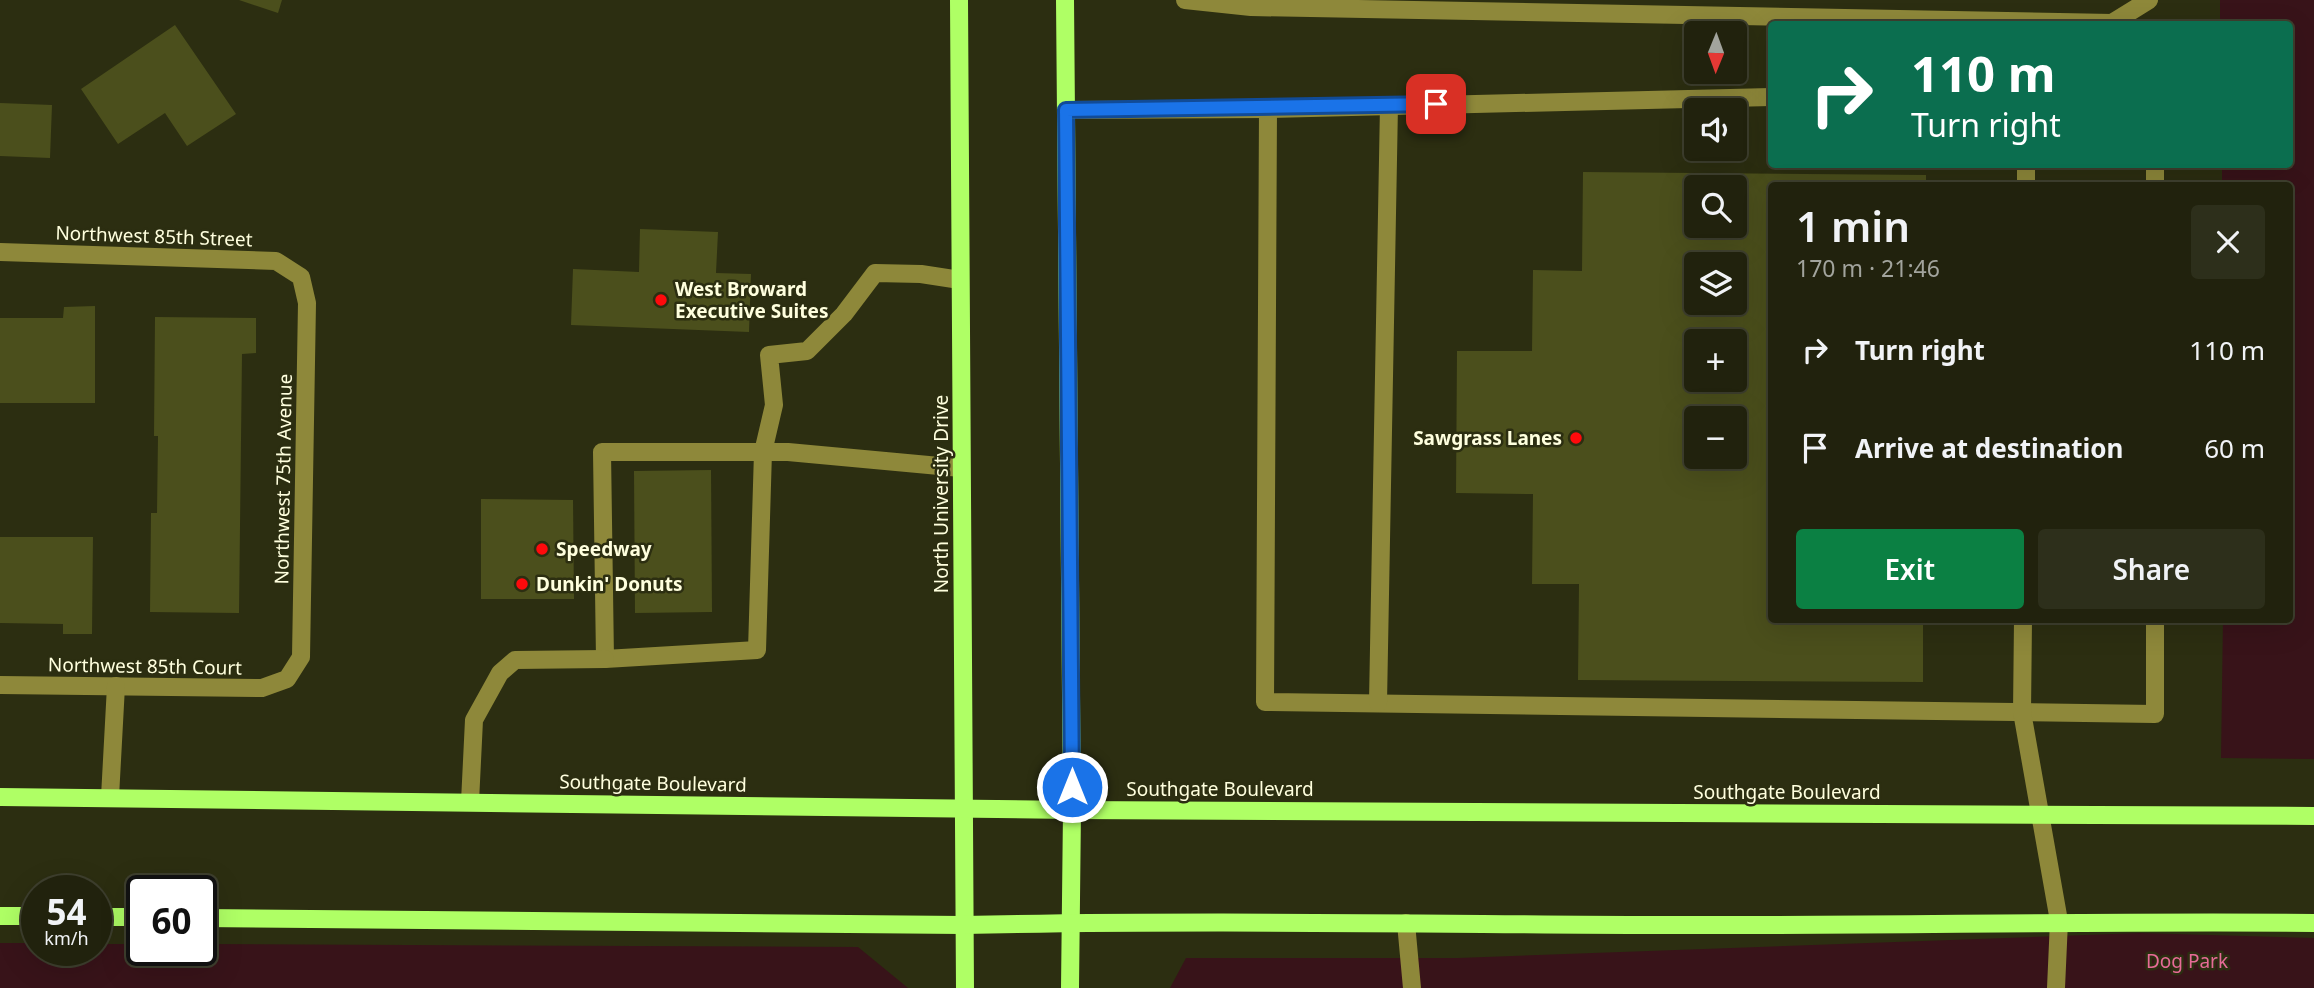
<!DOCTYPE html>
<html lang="en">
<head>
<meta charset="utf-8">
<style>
	:root { --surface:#21220d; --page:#2d2f1b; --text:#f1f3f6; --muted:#a2a49d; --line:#3e3f2e; --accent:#0b8043 }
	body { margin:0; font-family:"Noto Sans",sans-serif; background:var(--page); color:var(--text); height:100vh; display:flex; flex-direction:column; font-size:26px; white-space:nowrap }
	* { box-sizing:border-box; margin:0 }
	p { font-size:23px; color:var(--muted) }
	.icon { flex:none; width:38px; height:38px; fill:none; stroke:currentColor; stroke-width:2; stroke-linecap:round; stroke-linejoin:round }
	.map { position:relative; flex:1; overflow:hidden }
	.side { position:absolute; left:1768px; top:182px; width:525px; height:441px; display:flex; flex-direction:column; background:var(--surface); border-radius:7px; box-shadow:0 7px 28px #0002,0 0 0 2px var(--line) }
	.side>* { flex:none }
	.guide { position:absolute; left:1768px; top:21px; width:525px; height:147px; border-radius:7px; box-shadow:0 7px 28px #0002,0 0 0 2px var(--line); background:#0b6e4f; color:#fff; overflow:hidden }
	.needle { width:46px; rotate:181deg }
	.controls { position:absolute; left:1684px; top:21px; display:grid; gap:14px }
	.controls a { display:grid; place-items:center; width:63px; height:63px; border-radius:7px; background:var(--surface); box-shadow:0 7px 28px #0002,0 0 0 2px var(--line); font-size:35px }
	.speed { position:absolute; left:21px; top:875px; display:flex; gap:14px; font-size:35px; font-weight:700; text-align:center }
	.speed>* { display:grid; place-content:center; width:91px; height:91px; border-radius:50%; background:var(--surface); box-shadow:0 7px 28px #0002,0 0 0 2px var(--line); line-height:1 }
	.speed small { font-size:18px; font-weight:400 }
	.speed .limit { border:4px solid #111; border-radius:10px; background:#fff; color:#111 }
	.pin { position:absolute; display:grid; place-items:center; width:60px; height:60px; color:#fff; margin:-30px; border-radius:14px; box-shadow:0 4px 10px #0006 }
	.me { position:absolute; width:77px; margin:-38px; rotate:0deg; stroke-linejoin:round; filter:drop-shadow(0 0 5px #0008) }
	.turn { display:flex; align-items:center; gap:24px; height:147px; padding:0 28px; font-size:32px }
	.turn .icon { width:91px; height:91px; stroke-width:2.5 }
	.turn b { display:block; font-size:49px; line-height:60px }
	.round { display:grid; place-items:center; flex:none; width:74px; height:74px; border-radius:7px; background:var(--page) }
	.headline { display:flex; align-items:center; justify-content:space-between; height:119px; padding:0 28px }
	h1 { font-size:42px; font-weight:600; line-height:52px }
	.action { display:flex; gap:14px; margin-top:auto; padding:14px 28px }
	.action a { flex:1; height:80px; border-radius:7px; background:var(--accent); color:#fff; font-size:28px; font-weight:600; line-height:80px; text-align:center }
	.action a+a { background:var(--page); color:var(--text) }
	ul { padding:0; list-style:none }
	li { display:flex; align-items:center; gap:21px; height:98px; padding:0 28px }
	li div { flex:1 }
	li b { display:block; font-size:26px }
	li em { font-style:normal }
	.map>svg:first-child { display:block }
	.green { fill:#381319 }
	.building { fill:#4b4f1c; fill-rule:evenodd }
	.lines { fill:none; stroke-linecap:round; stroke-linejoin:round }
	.minor { stroke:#8e883a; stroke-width:18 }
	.major { stroke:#afff65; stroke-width:18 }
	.route-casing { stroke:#114b97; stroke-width:18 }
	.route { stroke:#1a73e8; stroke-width:12 }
	.poi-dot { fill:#ff0a0c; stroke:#2c2e11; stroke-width:2.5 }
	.labels { text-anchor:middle; stroke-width:5; stroke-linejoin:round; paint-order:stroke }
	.street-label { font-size:19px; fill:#ffffde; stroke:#2c2e11 }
	.poi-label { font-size:19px; font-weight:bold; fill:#ffffde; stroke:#2c2e11; text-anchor:start }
	.park-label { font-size:19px; fill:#e66b97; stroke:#2c2e11 }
</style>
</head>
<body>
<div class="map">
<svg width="2314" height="988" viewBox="0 0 2314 988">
	<rect width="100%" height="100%" fill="#2c2e11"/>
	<g class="green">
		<path d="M 2220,0 L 2314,0 L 2314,759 L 2221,758 L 2223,620 L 2289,620 L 2289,186 L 2222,185 L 2222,165 L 2289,164 L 2289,24 L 2220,24 Z"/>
		<path d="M 2140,933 L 2314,938 L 2314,988 L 1170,988 L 1186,958 L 1458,958 Z"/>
		<path d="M 0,943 L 37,943 L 37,950 L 96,950 L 96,944 L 142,944 L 142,950 L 201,950 L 201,944 L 858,947 L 908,988 L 0,988 Z"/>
	</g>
	<g class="building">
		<path d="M 239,0 L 282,0 L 278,13 Z"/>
		<path d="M 175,25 L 236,114 L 187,146 L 165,113 L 118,144 L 81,89 Z"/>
		<path d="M 0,103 L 52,105 L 50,158 L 0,156 Z"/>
		<path d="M 1583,172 L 1926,175 L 1926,186 L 1771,186 L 1771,620 L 1923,620 L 1923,682 L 1578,680 L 1579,584 L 1532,584 L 1533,494 L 1456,493 L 1457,351 L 1532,351 L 1533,270 L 1582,271 ZM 1696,187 L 1734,187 L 1734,226 L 1696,226 ZM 1696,264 L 1734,264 L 1734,303 L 1696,303 ZM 1696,341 L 1734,341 L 1734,380 L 1696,380 ZM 1696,418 L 1734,418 L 1734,457 L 1696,457 Z"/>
		<path d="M 640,229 L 718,232 L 716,273 L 751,274 L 749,332 L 571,325 L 573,269 L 639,272 Z"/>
		<path d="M 95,306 L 95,403 L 0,403 L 0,318 L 63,318 L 64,307 Z"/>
		<path d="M 155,317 L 256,318 L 256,353 L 242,354 L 239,613 L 150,612 L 151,513 L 157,513 L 158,436 L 154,436 Z"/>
		<path d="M 711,470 L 712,612 L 635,613 L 634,471 Z"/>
		<path d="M 481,499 L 573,500 L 574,599 L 481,599 Z"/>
		<path d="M 0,537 L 93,537 L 92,634 L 63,634 L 63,624 L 0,623 Z"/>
	</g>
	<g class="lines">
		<g class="minor">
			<path d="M 1185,0 L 1251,7 L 2112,23 L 2149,0"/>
			<path d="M 1268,109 L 1265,702 L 2155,714 L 2155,620"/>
			<path d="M 1066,110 L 1268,109 L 1771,97"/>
			<path d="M 2155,164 L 2155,186"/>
			<path d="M 2026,186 L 2026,164"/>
			<path d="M 0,252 L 276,261 L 301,277 L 307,303 L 301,657 L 287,679 L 262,688 L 0,685"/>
			<path d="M 960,280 L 921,274 L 875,273 L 844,314 L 807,351 L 769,355 L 774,405 L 763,452 L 757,650 L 605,659 L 602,452 L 788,452 L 961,468"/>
			<path d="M 2023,620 L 2022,712 L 2059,921 L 2056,988"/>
			<path d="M 1378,703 L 1389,105"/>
			<path d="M 110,797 L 116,686"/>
			<path d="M 470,802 L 474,720 L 500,673 L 515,660 L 605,659"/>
			<path d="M 1406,923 L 1412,988"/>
		</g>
		<g class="major">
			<path d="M 959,0 L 965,988"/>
			<path d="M 1065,0 L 1072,810 L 1070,988"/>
			<path d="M 0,797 L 1072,810 L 2314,816"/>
			<path d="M 0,916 L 37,916"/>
			<path d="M 96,917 L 142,917"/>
			<path d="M 201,918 L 963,925 C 1194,920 1425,924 1655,925 C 1875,926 2094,921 2314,923"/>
		</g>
	</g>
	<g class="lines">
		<g class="route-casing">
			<path id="route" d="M 1072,787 L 1066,110 L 1436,104"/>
		</g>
		<use href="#route" class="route"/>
	</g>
	<g class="poi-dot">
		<circle cx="661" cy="300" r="7"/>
		<circle cx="1576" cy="438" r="7"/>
		<circle cx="542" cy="549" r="7"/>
		<circle cx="522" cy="584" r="7"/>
	</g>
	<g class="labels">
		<g class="street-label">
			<text transform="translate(154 236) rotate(2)" y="7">Northwest 85th Street</text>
			<text transform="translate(283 479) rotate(-89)" y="7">Northwest 75th Avenue</text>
			<text transform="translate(941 494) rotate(-90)" y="7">North University Drive</text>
			<text transform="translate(145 666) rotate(1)" y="7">Northwest 85th Court</text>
			<text transform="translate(653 783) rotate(1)" y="7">Southgate Boulevard</text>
			<text x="1220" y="796">Southgate Boulevard</text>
			<text x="1787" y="799">Southgate Boulevard</text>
		</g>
		<g class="poi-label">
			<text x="675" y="296">West Broward<tspan x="675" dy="22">Executive Suites</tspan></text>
			<text x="1562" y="445" text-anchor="end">Sawgrass Lanes</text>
			<text x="556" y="556">Speedway</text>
			<text x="536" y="591">Dunkin' Donuts</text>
		</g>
		<g class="park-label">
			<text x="2187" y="968">Dog Park</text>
		</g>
	</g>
</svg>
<div class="controls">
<a><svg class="needle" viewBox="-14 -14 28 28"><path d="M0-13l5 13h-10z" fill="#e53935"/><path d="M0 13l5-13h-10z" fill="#a2a49d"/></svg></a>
<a><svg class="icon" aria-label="sound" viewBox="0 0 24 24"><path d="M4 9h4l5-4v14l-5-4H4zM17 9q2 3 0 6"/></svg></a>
<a><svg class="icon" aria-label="search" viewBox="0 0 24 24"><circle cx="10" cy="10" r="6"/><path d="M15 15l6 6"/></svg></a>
<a><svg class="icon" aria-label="layers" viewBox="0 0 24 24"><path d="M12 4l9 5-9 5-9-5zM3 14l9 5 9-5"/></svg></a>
<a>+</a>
<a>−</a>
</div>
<div class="speed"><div>54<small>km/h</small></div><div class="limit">60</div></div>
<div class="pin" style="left:1436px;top:104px;background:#d93025"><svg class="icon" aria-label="arrive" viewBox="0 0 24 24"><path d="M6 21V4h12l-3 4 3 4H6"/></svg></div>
<svg class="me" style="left:1072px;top:787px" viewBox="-20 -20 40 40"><circle r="17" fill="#1a73e8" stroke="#fff" stroke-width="3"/><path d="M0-11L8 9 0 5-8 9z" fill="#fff"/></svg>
<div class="guide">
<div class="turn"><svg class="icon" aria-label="right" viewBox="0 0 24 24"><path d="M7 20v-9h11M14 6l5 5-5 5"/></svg><div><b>110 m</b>Turn right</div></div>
</div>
<section class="side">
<div class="headline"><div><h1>1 min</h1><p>170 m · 21:46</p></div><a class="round"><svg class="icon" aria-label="close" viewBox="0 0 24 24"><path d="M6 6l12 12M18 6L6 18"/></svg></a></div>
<ul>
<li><svg class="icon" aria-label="right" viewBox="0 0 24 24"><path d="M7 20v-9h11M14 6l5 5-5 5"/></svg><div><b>Turn right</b></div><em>110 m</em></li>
<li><svg class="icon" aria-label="arrive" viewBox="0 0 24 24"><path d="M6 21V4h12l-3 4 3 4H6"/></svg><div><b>Arrive at destination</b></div><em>60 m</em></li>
</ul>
<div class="action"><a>Exit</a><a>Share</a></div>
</section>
</div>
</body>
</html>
